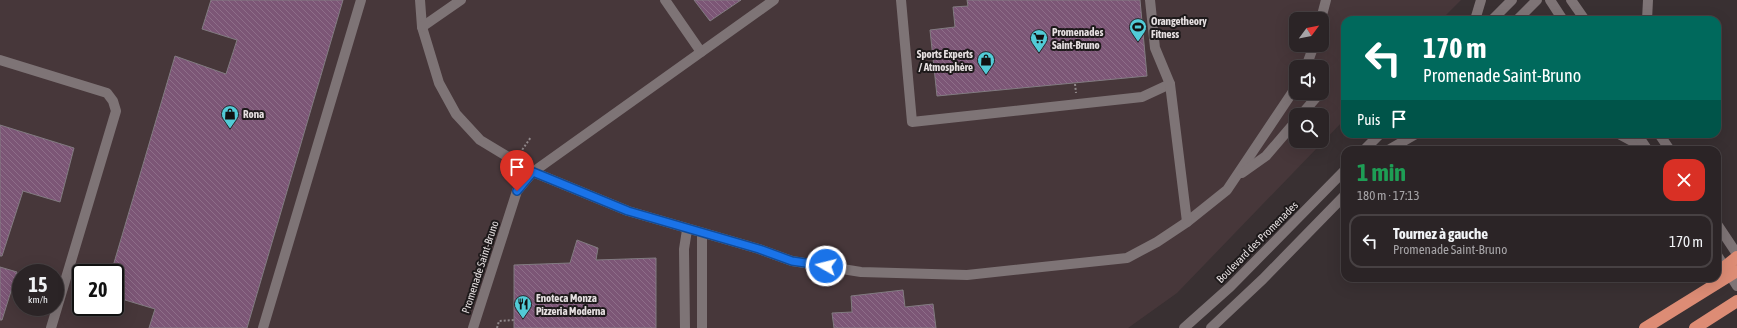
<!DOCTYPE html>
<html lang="fr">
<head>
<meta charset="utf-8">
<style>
	:root { --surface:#2b2426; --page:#373032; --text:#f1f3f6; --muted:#a6a4a7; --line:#474143 }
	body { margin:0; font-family:"Asap Condensed",sans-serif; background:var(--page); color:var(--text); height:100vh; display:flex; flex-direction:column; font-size:15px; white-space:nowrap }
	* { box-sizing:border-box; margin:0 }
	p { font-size:13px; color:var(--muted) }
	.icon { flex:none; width:22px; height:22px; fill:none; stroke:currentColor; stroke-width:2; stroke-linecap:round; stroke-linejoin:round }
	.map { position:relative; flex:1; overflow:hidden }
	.side { position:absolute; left:1341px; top:146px; width:380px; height:136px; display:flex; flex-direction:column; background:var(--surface); border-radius:12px; box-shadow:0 4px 16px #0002,0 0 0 1px var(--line) }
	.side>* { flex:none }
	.hud { position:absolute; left:1341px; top:16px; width:380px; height:122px; border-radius:12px; box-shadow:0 4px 16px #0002,0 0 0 1px var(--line); background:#00695c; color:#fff; overflow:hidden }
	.needle { width:26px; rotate:58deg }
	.controls { position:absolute; left:1289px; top:12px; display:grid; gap:8px }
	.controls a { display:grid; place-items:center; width:40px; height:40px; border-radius:8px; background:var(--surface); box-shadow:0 4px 16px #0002,0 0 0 1px var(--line); font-size:20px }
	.speed { position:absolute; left:12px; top:264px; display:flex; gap:8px; font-size:20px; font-weight:700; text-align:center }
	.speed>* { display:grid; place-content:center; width:52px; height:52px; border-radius:50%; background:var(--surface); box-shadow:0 4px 16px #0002,0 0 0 1px var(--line); line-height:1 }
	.speed small { font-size:10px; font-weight:400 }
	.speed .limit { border:2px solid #111; border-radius:6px; background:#fff; color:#111 }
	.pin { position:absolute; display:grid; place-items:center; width:34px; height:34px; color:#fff; margin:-41px -17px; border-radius:50% 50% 50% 0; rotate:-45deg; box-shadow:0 0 4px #0007 }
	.pin .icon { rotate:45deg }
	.me { position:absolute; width:44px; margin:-22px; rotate:278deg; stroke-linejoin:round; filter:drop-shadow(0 0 3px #0008) }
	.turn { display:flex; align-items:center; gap:14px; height:84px; padding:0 16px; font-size:18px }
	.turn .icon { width:52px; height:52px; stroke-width:2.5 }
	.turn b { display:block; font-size:28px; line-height:34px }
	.then { display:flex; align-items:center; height:38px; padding:0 16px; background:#0003; gap:8px; font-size:15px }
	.round { display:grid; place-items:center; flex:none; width:42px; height:42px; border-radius:12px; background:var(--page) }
	.summary { display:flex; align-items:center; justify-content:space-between; height:68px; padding:0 16px }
	h1 { font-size:24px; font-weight:700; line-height:30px; color:#1e9e55 }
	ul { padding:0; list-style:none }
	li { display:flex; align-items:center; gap:12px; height:54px; margin:0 8px 6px; padding:0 8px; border:2px solid var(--line); border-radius:12px }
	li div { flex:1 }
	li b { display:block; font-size:15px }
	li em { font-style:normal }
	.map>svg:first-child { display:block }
	.built { fill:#47373a; fill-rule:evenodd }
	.building { fill:url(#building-back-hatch); stroke:#827b81 }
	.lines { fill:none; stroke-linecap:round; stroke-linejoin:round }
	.path { stroke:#8f8789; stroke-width:2; stroke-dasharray:2 2; stroke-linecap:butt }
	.minor { stroke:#7e7476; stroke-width:10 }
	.highway { stroke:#dd8c75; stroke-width:12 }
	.route-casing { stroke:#114b97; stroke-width:10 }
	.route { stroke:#1a73e8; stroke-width:7 }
	.labels { text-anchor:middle; stroke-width:4; stroke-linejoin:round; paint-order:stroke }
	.poi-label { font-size:11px; font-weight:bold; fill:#e5dfe0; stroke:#1d191a; text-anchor:start }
	.street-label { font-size:11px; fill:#e5dfe0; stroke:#1d191a }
</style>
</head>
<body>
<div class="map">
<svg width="1737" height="328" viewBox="0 0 1737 328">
	<defs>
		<pattern id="building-back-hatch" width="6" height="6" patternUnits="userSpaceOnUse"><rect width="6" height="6" fill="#7c5676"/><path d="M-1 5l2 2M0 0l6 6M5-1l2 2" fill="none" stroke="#8e6e89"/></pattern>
	</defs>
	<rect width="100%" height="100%" fill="#393032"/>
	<path class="built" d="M 0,0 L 1461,0 L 1441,20 L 1345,20 L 1345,119 L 1177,293 L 1128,328 L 0,328 ZM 1296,19 L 1322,19 L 1322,45 L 1296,45 ZM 1296,67 L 1322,67 L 1322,93 L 1296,93 ZM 1296,115 L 1322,115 L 1322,141 L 1296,141 ZM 21,273 L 55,273 L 55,307 L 21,307 ZM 81,273 L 115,273 L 115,307 L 81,307 Z"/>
	<g class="building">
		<path d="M 211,0 L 343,0 L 247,328 L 149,328 L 155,309 L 115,297 L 115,273 L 111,273 L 175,56 L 226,74 L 237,40 L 202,29 Z"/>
		<path d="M 694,0 L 741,0 L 710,21 Z"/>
		<path d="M 967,0 L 1140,0 L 1147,76 L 937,96 L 930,30 L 955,27 L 953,7 L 968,6 Z"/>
		<path d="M 0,125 L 74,148 L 60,202 L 23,191 L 2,256 L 0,256 Z"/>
		<path d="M 577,240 L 598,248 L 596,260 L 656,258 L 656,328 L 514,328 L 514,265 L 570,263 Z"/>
		<path d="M 0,267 L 17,272 L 2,320 L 0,320 Z"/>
		<path d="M 903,290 L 905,307 L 933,304 L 936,328 L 834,328 L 832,313 L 852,312 L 851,296 Z"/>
	</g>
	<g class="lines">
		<g class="path">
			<path d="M 1075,84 L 1076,93"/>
			<path d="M 520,153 L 531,137"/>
			<path d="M 497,328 L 499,321 L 514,320"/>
		</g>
		<g class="minor">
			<path d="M 420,0 L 422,27 L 439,83 L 456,114 L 480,140 L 533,172 L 628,211 L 759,249 L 792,261 L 861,272 L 967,275 L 1127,258 L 1157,242 L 1187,222 L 1227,190 L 1296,87"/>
			<path d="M 665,0 L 701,52"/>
			<path d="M 901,0 L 912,122 L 1142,97 L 1170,84"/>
			<path d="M 1150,0 L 1155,48 L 1170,84 L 1187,222"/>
			<path d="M 1550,0 L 1563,20"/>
			<path d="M 1571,0 L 1585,20"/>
			<path d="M 1321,19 L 1326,0"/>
			<path d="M 1475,20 L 1481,0"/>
			<path d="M 1492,20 L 1512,0"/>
			<path d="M 1517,20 L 1537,0"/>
			<path d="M 1647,20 L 1648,0"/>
			<path d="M 422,27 L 461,0"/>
			<path d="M 0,60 L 107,93 L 113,101 L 116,111 L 51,328"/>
			<path d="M 1306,67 L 1314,45"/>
			<path d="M 1301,115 L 1320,93"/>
			<path d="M 1619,134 L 1647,149"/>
			<path d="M 1637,134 L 1647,149"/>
			<path d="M 1659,134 L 1670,150"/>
			<path d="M 1390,149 L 1416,134"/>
			<path d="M 1364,150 L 1380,134"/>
			<path d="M 1242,173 L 1266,156 L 1296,121"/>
			<path d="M 1717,224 L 1737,254"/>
			<path d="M 1717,255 L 1737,286"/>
			<path d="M 263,328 L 361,0"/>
			<path d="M 473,328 L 517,191 L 533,172 L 774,0"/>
			<path d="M 685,328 L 684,249 L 687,230"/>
			<path d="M 702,328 L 702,234"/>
			<path d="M 1184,328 L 1230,287 L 1345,170"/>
			<path d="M 1211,328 L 1263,279 L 1345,195"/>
		</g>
		<g class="highway">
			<path d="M 1717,273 L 1737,257"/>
			<path d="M 1645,328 L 1737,271"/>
			<path d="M 1695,328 L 1737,301"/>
		</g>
	</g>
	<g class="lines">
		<g class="route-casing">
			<path id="route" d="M 517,191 L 533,172 L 628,211 L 759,249 L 792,261 L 826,266"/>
		</g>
		<use href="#route" class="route"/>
	</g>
	<defs>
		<g id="stadium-pin" transform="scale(0.9)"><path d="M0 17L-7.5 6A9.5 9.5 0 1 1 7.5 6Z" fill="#52cbd7" stroke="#1d191a"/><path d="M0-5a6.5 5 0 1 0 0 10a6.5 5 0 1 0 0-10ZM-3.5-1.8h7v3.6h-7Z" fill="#111"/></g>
		<g id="supermarket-pin" transform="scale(0.9)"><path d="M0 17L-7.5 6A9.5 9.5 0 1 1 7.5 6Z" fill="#52cbd7" stroke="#1d191a"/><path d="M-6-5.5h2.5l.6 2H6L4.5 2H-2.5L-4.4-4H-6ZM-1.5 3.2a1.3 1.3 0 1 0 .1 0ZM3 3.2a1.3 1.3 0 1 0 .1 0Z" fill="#111"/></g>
		<g id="shop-pin" transform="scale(0.9)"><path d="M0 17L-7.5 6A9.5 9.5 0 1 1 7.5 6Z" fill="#52cbd7" stroke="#1d191a"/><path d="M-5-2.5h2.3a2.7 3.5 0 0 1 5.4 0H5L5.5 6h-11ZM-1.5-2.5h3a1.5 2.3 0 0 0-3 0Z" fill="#111"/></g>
		<g id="restaurant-pin" transform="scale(0.9)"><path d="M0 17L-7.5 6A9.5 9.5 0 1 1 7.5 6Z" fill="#52cbd7" stroke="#1d191a"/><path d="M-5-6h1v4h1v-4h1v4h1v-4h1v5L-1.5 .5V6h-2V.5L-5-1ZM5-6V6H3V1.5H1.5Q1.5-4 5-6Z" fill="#111"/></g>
	</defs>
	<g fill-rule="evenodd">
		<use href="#stadium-pin" x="1138" y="27"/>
		<use href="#supermarket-pin" x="1039" y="38"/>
		<use href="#shop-pin" x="986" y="60"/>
		<use href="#shop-pin" x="230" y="114"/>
		<use href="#restaurant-pin" x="523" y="304"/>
	</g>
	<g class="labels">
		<g class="poi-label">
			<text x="1151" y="25">Orangetheory<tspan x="1151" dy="13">Fitness</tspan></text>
			<text x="1052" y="36">Promenades<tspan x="1052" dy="13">Saint-Bruno</tspan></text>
			<text x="973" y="58" text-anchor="end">Sports Experts<tspan x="973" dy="13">/ Atmosphère</tspan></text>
			<text x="243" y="118">Rona</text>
			<text x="536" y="302">Enoteca Monza<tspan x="536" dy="13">Pizzeria Moderna</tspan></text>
		</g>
		<g class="street-label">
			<text transform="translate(1257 242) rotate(-45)" y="4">Boulevard des Promenades</text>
			<text transform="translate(480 267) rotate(-72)" y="4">Promenade Saint-Bruno</text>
		</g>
	</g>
</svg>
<div class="controls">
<a><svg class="needle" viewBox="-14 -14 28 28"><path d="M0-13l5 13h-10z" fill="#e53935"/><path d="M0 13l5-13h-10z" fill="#a6a4a7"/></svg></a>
<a><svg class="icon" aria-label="sound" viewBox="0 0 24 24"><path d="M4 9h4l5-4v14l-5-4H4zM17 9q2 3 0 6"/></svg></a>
<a><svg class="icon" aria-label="search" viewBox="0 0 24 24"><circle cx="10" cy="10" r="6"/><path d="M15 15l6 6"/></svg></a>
</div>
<div class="speed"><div>15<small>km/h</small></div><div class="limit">20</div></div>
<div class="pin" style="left:517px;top:191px;background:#d93025"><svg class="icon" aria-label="arrive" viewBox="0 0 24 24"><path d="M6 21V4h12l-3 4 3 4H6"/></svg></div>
<svg class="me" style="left:826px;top:266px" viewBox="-20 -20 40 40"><circle r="17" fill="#1a73e8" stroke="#fff" stroke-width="3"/><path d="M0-11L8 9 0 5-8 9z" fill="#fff"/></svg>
<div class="hud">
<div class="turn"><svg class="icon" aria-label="left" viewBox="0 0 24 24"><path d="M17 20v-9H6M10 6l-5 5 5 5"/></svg><div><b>170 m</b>Promenade Saint-Bruno</div></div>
<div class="then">Puis<svg class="icon" aria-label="arrive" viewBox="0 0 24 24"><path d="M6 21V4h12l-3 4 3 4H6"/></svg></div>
</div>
<section class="side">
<div class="summary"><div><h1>1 min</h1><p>180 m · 17:13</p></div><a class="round" style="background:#d93025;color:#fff"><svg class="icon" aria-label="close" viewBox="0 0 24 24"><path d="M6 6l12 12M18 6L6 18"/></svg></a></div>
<ul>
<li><svg class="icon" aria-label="left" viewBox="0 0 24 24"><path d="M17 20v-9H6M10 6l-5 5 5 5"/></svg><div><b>Tournez à gauche</b><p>Promenade Saint-Bruno</p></div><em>170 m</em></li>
</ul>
</section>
</div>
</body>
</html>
